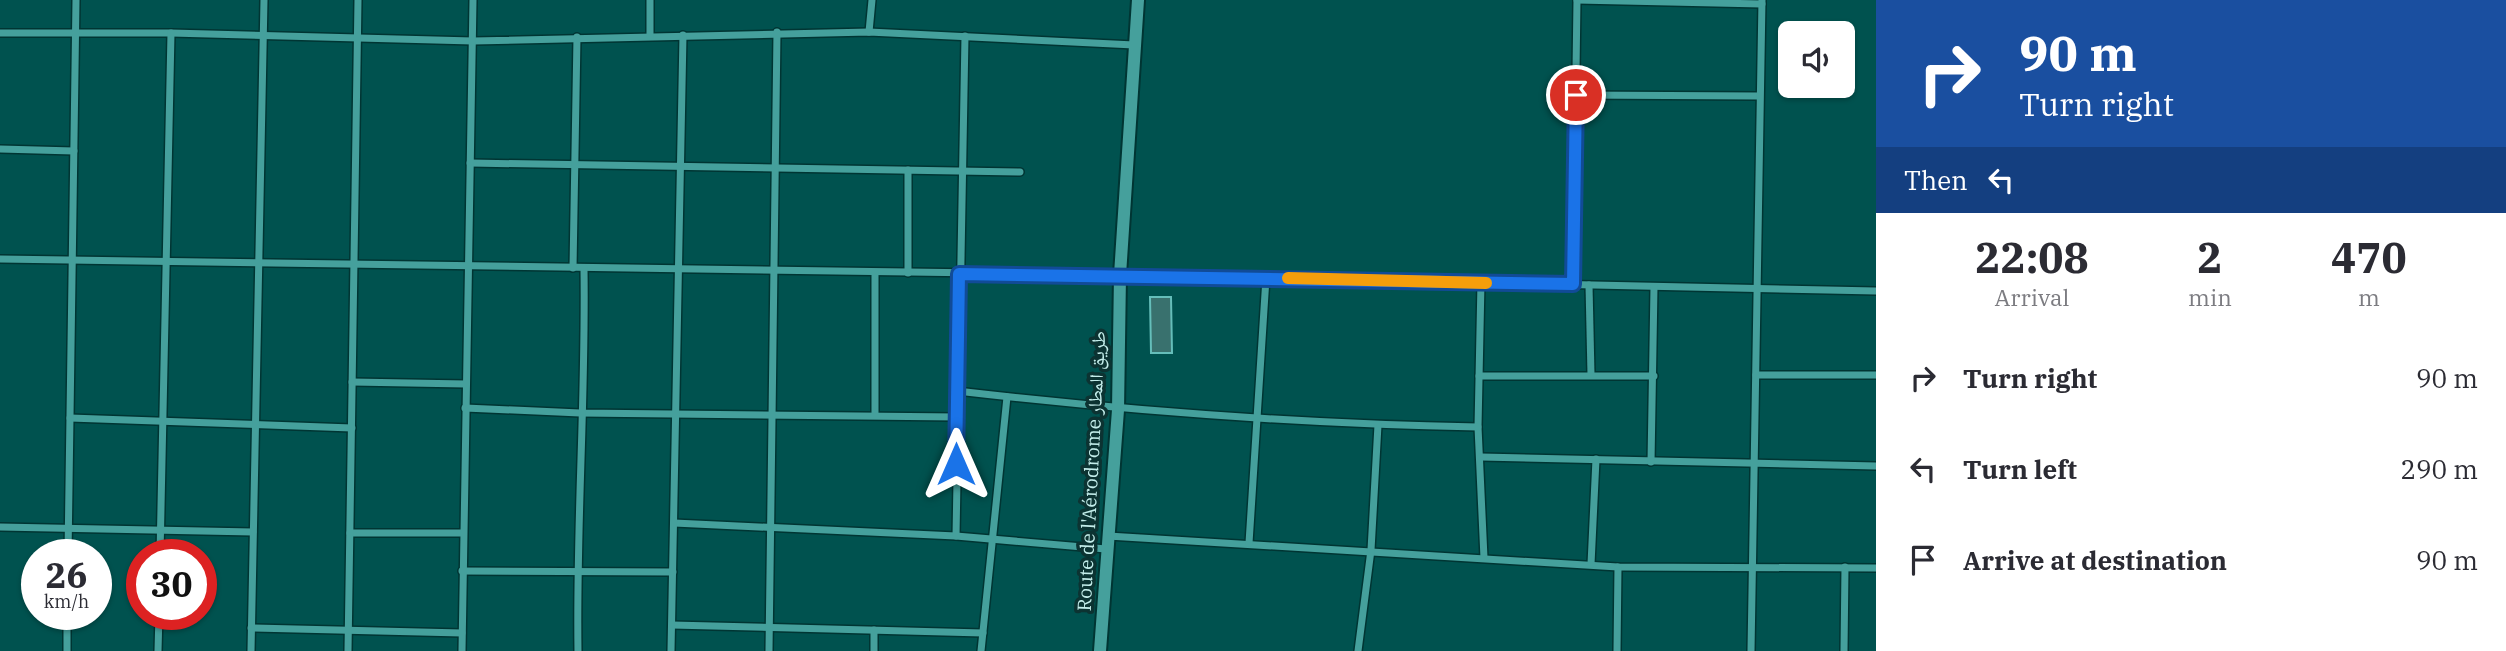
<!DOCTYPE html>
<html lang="en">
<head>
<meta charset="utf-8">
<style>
	:root { --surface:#fff; --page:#f2f2f3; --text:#2b2b33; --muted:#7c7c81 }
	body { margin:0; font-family:"IBM Plex Serif","Noto Naskh Arabic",serif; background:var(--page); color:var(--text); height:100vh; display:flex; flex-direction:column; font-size:26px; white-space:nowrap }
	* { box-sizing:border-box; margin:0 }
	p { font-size:23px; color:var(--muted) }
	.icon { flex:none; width:38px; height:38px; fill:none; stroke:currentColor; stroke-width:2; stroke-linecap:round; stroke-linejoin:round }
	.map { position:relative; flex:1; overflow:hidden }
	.drawer { display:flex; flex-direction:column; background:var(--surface); width:630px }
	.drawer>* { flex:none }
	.banner { background:#1a4fa0; color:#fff; overflow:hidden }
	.controls { position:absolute; left:1778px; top:21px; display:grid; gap:14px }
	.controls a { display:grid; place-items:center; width:77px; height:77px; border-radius:10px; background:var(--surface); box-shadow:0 2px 5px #0004; font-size:35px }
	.speed { position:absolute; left:21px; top:539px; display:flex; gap:14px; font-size:35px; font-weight:700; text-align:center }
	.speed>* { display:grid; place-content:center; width:91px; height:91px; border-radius:50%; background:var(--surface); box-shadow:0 2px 5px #0004; line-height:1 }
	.speed small { font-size:18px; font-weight:400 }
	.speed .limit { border:10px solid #d22; background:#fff; color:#111 }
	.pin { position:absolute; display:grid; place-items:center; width:60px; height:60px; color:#fff; margin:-30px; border:4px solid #fff; border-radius:50%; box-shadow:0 2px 7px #0007 }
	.me { position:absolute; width:77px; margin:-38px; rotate:0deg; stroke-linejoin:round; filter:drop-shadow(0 0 5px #0008) }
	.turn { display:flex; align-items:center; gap:24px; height:147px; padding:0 28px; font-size:32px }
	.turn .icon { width:91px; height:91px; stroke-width:2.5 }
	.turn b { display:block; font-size:49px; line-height:60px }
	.then { display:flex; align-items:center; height:66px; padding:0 28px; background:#0003; gap:14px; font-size:26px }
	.eta { display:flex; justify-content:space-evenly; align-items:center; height:119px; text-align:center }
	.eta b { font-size:42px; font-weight:800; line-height:49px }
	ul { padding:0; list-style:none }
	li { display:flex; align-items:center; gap:21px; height:91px; padding:0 28px }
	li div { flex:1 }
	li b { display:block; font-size:26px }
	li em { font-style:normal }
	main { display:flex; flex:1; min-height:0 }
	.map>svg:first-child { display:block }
	.building { fill:#39716e; stroke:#65beba; stroke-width:2 }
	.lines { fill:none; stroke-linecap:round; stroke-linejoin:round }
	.minor-casing { stroke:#003533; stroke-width:10 }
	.tertiary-casing { stroke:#003533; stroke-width:16 }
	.minor { stroke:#45a09c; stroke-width:7 }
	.tertiary { stroke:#45a09c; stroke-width:12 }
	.route-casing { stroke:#114b97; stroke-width:18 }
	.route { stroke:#1a73e8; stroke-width:12 }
	.slow { stroke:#f59e0b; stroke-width:12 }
	.labels { text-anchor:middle; stroke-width:7; stroke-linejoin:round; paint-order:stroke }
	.street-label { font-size:19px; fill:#c4eeeb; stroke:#0c3332 }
</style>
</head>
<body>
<main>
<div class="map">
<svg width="1876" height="651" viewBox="0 0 1876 651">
	<rect width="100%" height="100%" fill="#00524f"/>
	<path class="building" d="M 1150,297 L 1171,297 L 1172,353 L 1151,353 Z"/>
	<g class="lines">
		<g class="minor-casing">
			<g id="minor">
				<path d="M 1577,0 L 1762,4"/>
				<path d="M 869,32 L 872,0"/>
				<path d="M 0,33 L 171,33 L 473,41 L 869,32 L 1134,45"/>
				<path d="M 650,36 L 650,0"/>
				<path d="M 1576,95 L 1759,96"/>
				<path d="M 0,149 L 74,151"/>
				<path d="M 470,163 L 1020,172"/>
				<path d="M 908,170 L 908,273"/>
				<path d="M 0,259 L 1120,275 L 1876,291"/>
				<path d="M 573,268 L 577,37"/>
				<path d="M 875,273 L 875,415"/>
				<path d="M 1481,282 L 1478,427 L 1484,558"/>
				<path d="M 1573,284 L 1577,0"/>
				<path d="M 1589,285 L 1591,375"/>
				<path d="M 1756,375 L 1876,375"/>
				<path d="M 1479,376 L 1654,376"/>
				<path d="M 352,382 L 466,384"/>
				<path d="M 957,391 C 1130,411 1304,424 1478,427"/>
				<path d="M 465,408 L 580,413 L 957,417"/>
				<path d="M 70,418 L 352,428"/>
				<path d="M 1481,457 L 1876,466"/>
				<path d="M 1651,462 L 1654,287"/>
				<path d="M 674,523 L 956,536 L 1106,549"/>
				<path d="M 0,527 L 253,532"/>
				<path d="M 350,533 L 463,533"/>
				<path d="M 956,536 L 965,36"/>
				<path d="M 1108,536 L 1618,567 L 1876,568"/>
				<path d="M 1249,543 L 1266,278"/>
				<path d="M 68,555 L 76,0"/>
				<path d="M 160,555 L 171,33"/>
				<path d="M 1591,564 L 1596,459"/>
				<path d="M 462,571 L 673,572"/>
				<path d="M 672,625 L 983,633"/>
				<path d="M 251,628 L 462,633"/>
				<path d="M 67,651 L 67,614"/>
				<path d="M 158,651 L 159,614"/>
				<path d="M 251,651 L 264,0"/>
				<path d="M 348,651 L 358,0"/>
				<path d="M 462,651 L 473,0"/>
				<path d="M 578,651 C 576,523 586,396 584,268"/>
				<path d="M 671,651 L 683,35"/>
				<path d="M 769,651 L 777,32"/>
				<path d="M 874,651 L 874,630"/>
				<path d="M 981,651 L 1007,397"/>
				<path d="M 1358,651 L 1371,550 L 1378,425"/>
				<path d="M 1617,651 L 1618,567"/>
				<path d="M 1751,651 L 1762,0"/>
				<path d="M 1844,651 L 1845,567"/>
			</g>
		</g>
		<g class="tertiary-casing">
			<path id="tertiary" d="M 1100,651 L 1118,410 L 1120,275 L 1138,0"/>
		</g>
		<use href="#minor" class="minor"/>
		<use href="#tertiary" class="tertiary"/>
	</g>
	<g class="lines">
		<g class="route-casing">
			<path id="route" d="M 956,464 L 959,274 L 1573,284 L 1576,95"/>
		</g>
		<use href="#route" class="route"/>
		<path class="slow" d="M 1288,278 L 1486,283"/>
	</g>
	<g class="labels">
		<g class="street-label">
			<text transform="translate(1091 471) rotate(-87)" y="7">Route de l'Aérodrome طريق المطار</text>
		</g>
	</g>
</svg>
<div class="controls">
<a><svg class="icon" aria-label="sound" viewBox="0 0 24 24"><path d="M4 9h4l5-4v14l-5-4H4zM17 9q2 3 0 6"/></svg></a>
</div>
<div class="speed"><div>26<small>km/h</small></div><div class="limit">30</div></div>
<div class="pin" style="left:1576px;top:95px;background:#d93025"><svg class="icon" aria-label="arrive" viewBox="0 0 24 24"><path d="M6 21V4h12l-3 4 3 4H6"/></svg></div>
<svg class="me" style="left:956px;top:464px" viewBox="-20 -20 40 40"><path d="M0-17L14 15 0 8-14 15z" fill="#1a73e8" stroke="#fff" stroke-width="4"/></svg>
</div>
<section class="drawer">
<div class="banner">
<div class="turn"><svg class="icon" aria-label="right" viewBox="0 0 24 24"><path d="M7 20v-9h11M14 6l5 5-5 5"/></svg><div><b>90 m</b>Turn right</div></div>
<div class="then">Then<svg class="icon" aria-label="left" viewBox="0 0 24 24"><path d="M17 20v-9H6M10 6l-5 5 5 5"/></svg></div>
</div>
<div class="eta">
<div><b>22:08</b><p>Arrival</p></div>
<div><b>2</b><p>min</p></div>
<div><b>470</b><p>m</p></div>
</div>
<ul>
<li><svg class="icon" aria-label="right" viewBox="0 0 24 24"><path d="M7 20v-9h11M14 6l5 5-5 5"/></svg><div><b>Turn right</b></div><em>90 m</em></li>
<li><svg class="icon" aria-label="left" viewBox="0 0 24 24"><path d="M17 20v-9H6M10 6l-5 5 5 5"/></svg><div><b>Turn left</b></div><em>290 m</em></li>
<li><svg class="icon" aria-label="arrive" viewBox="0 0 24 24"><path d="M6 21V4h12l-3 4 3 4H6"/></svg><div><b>Arrive at destination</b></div><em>90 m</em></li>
</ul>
</section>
</main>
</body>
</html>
